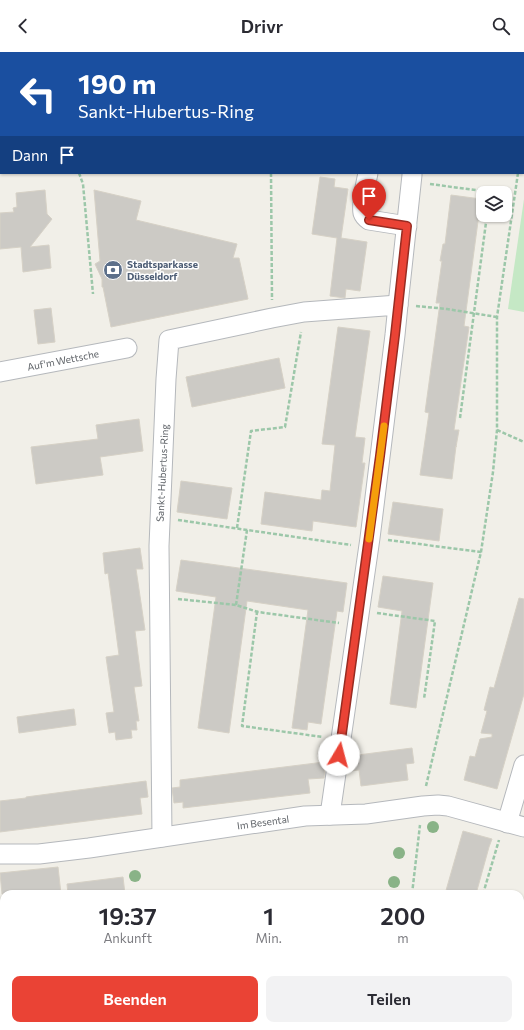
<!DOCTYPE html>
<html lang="de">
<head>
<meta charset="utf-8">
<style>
	:root { --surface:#fff; --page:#f2f2f3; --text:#2b2b33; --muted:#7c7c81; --accent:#ea4335 }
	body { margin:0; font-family:Commissioner,sans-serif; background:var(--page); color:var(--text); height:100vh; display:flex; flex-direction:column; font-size:15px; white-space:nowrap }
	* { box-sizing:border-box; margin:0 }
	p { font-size:13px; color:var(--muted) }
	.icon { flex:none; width:22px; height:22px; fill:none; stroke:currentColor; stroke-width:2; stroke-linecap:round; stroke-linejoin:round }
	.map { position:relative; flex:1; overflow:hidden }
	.side { position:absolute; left:0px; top:838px; width:524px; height:140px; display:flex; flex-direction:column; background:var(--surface); border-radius:12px 12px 0 0; box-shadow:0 1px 3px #0004 }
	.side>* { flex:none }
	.guide { position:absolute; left:0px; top:0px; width:524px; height:122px; box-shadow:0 1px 3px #0004; background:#1a4fa0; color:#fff; overflow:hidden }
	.buttons { position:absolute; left:476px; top:134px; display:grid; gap:8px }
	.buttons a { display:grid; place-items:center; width:36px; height:36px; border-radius:8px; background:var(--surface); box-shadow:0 1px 3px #0004; font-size:20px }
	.pin { position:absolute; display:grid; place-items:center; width:34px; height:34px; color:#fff; margin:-41px -17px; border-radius:50% 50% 50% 0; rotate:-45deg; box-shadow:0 0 4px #0007 }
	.pin .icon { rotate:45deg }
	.me { position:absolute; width:44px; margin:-22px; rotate:8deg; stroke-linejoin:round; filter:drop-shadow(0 0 3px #0008) }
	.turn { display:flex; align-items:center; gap:14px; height:84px; padding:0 12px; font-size:18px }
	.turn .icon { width:52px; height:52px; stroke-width:2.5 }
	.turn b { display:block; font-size:28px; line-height:34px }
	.then { display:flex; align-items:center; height:38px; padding:0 12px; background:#0003; gap:8px; font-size:15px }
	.eta { display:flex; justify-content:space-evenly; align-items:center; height:68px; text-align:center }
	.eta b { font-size:24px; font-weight:600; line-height:28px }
	.action { display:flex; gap:8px; margin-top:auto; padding:8px 12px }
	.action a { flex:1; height:46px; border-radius:8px; background:var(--accent); color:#fff; font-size:16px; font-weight:600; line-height:46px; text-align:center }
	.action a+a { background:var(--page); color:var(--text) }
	header { display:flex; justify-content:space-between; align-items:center; height:52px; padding:0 12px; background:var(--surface); font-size:18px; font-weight:600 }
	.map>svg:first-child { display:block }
	.green { fill:#c5e8c5 }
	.building { fill:#cccac5; stroke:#d6d1c6 }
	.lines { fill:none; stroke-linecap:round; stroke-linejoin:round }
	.service-casing { stroke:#b5b8bc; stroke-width:12 }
	.minor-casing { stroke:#b5b8bc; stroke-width:21 }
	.path { stroke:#9cc7a9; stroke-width:2.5; stroke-dasharray:4 2; stroke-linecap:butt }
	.service { stroke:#fff; stroke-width:10 }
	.minor { stroke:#fff; stroke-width:19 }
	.tree { fill:#89b387 }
	.route-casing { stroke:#982c22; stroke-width:10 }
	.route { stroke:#ea4335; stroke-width:7 }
	.slow { stroke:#f59e0b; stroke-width:7 }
	.labels { text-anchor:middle; stroke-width:3; stroke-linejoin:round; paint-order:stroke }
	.service-label { font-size:10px; font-weight:bold; fill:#4e5e75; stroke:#fff; text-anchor:start }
	.street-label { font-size:10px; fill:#5f6368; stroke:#fff }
</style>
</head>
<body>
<header><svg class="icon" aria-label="back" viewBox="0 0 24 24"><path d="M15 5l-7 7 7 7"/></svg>Drivr<svg class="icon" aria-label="search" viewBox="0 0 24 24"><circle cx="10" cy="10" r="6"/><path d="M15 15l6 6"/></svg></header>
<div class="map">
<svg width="524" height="978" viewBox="0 0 524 978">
	<rect width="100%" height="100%" fill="#f1efe8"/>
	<g class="green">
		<path d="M 267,0 L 524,0 L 524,94 L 523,94 L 523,1 L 267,1 Z"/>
		<path d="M 524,147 L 524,260 L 508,257 Z"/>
	</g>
	<g class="building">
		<path d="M 320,125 L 335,127 L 334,135 L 348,137 L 341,186 L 367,190 L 360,239 L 346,237 L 345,246 L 330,244 L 337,186 L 312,182 Z"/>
		<path d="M 45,138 L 47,162 L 52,167 L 30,195 L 49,193 L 51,216 L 23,220 L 21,195 L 0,197 L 0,161 L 14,160 L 13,156 L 17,155 L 16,141 Z"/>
		<path d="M 94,138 L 141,149 L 136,168 L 237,192 L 233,206 L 239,206 L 248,247 L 111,275 L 103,235 L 102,235 L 102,227 L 95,212 L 100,209 Z"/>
		<path d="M 451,143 L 481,147 L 464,274 L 469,275 L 454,378 L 459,378 L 456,395 L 456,394 L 452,427 L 420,423 L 429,361 L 425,360 L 440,251 L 436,251 L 442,209 L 440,209 L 443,192 L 445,192 Z"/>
		<path d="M 51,256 L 55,290 L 38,292 L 34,258 Z"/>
		<path d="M 338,275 L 370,279 L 355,385 L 365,386 L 362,411 L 365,411 L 356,475 L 313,469 L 312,479 L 261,472 L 265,440 L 321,448 L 322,438 L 330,439 L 335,393 L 322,392 Z"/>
		<path d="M 279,306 L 285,336 L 192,355 L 186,325 Z"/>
		<path d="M 139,367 L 143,399 L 100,405 L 103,423 L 36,432 L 31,395 L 98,387 L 96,373 Z"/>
		<path d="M 181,429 L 232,436 L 227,467 L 177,460 Z"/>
		<path d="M 393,450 L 443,457 L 439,489 L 388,482 Z"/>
		<path d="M 140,496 L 143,517 L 136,517 L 145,578 L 135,579 L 142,634 L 134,635 L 139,669 L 136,669 L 137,678 L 131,678 L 132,686 L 116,688 L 115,680 L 109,681 L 106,661 L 114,660 L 106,605 L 119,603 L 108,521 L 105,522 L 103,501 Z"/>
		<path d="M 181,508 L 347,531 L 343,560 L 337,559 L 321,672 L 308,670 L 307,678 L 292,676 L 308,558 L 247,549 L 229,681 L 198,676 L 216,545 L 176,539 Z"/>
		<path d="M 383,524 L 433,531 L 416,656 L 390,652 L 402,559 L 378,555 Z"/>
		<path d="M 519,546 L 524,547 L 524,642 L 497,737 L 464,728 L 470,704 L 475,705 L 480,687 L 492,685 L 492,682 L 481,681 L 487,659 L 484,658 L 490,635 L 494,636 Z"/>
		<path d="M 74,657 L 76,673 L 19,681 L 17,665 Z"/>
		<path d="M 412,696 L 414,711 L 406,712 L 408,728 L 361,734 L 359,718 L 351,719 L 350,704 Z"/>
		<path d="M 324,710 L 325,718 L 324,726 L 308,727 L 310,741 L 183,756 L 183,750 L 174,751 L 172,736 L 180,735 L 180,728 Z"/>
		<path d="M 146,729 L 148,745 L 140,746 L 142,762 L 0,780 L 0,749 L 26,746 L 26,745 Z"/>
		<path d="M 463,779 L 492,787 L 489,795 L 476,842 L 445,842 Z"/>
		<path d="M 58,815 L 61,842 L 2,842 L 0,821 Z"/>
		<path d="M 123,825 L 125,842 L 68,842 L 67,832 Z"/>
	</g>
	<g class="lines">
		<g class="service-casing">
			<path id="service" d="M 17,0 L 17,1"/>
		</g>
		<g class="minor-casing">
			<g id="minor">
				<path d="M 368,121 C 366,131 361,151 363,161 C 364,164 366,166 369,168 L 407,174"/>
				<path d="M 398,253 L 412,123 L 412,121"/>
				<path d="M 0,320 L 127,296"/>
				<path d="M 507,771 L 524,713"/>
				<path d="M 162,785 L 159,494 L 166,327 L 169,288 L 272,266 L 304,260 L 398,253 L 395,283 L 370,486 L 330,763"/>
				<path d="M 0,802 L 39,802 L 89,796 L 305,764 L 366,762 L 423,754 L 438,753 L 448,754 L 524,775"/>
			</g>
		</g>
		<g class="path">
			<path d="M 186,0 L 192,1"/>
			<path d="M 380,0 L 386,1"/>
			<path d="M 232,1 L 232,0"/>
			<path d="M 275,1 L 276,0"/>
			<path d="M 523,1 L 523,0"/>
			<path d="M 523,71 L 524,72"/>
			<path d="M 523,86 L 524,82"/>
			<path d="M 79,121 L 83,132 L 93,242"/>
			<path d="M 271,121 L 272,248"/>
			<path d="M 430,132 L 490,140 L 490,141"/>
			<path d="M 416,254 L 447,257 L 497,265"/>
			<path d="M 460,366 L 487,163"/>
			<path d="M 497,378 L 524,390"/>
			<path d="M 178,468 L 351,493"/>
			<path d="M 237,476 L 251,379 L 285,375 L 301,280"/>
			<path d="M 388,488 L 481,500"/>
			<path d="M 178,547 L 236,553 L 258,560 L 339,571"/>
			<path d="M 236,553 L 247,478"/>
			<path d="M 258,560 L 257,560 L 242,674 L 323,685"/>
			<path d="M 377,561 L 435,569 L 424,647"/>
			<path d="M 426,734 L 481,500 L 493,420 L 497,378 L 497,265 L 518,121"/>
			<path d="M 412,842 L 420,773"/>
			<path d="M 483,842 L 499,788"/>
			<path d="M 59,974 L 60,978"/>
			<path d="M 147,974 L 148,978"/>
			<path d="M 240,974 L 240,978"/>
			<path d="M 423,974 L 424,978"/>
			<path d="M 312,978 L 325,974"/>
		</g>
		<use href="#service" class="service"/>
		<use href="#minor" class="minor"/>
	</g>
	<g class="tree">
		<circle cx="433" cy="775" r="6"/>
		<circle cx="399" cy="801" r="6"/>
		<circle cx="135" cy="824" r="6"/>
		<circle cx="394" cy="830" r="6"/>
	</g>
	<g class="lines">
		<g class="route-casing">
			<path id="route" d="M 339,703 L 380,404 L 395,283 L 407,174 L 369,168"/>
		</g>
		<use href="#route" class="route"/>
		<path class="slow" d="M 369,487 L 384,374"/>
	</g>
	<defs>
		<g id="bank-disc" transform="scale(1)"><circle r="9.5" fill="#5c6f8a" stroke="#fff"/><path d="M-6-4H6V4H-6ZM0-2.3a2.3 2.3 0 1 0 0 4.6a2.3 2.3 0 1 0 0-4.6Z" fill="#fff"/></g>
	</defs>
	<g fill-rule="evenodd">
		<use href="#bank-disc" x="113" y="218"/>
	</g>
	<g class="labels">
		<g class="service-label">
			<text x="127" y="216">Stadtsparkasse<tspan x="127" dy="12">Düsseldorf</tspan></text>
		</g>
		<g class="street-label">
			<text transform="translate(63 308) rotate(-11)" y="4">Auf'm Wettsche</text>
			<text transform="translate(162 421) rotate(-87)" y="4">Sankt-Hubertus-Ring</text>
			<text transform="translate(263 770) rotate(-8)" y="4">Im Besental</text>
		</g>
	</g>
</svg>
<div class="buttons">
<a><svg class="icon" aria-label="layers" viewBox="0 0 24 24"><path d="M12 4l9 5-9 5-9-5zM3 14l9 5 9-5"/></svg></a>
</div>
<div class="pin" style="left:369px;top:168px;background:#d93025"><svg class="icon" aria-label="arrive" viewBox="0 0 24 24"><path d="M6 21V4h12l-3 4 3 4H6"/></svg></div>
<svg class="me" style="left:339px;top:703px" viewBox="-20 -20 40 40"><circle r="19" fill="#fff"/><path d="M0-13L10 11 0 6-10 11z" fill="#ea4335"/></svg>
<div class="guide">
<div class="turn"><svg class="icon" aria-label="left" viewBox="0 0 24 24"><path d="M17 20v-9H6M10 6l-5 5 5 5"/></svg><div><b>190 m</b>Sankt-Hubertus-Ring</div></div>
<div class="then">Dann<svg class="icon" aria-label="arrive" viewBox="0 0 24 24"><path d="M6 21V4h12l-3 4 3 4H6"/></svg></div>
</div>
<section class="side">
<div class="eta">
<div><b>19:37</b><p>Ankunft</p></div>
<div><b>1</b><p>Min.</p></div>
<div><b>200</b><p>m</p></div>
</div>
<div class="action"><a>Beenden</a><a>Teilen</a></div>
</section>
</div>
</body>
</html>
